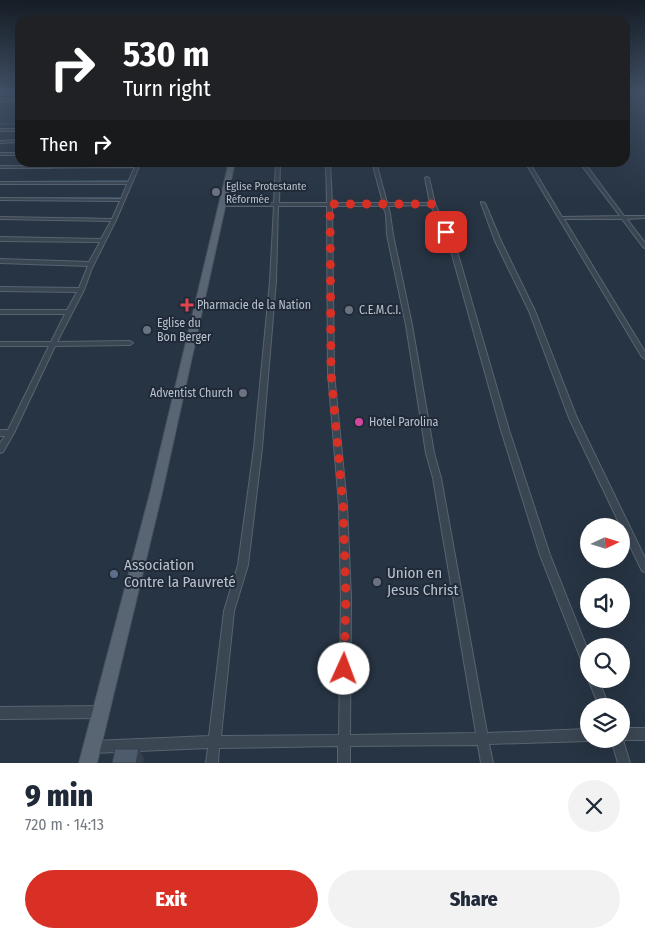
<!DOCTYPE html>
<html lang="en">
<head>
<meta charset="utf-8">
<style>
	:root { --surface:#fff; --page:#f2f2f3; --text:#1f2937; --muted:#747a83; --accent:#d93025 }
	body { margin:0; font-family:"Fira Sans Condensed",sans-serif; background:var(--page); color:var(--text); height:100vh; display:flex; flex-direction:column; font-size:19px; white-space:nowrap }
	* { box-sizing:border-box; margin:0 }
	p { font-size:16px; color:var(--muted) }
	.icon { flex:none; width:28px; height:28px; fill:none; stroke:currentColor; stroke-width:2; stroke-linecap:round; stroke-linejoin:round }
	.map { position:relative; height:763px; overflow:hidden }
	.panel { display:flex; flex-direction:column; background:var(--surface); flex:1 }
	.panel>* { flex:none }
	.top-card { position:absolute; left:15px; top:15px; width:615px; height:152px; border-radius:15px; box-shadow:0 5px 20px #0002; background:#202124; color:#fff; overflow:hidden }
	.needle { width:32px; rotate:86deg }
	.tools { position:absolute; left:580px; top:518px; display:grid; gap:10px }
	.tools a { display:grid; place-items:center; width:50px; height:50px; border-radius:50%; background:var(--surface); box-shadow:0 5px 20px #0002; font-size:25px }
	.pin { position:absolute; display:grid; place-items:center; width:42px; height:42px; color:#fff; margin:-21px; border-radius:10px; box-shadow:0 2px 8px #0006 }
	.me { position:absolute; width:55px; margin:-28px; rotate:2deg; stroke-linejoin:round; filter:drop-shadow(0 0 4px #0008) }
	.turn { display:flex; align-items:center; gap:18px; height:105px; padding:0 25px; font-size:22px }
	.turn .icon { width:65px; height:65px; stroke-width:2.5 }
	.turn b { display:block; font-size:35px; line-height:42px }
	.then { display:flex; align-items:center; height:48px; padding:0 25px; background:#0003; gap:10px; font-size:19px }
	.round { display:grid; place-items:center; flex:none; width:52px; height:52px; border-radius:26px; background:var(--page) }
	.headline { display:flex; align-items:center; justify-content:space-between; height:85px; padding:0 25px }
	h1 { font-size:30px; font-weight:800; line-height:38px }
	.button { display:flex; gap:10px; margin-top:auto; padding:10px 25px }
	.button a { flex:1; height:58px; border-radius:30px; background:var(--accent); color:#fff; font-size:20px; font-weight:800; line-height:58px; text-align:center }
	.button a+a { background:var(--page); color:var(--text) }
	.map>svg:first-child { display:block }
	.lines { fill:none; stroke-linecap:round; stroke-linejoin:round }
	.stream-far1 { stroke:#3c526c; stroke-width:1 }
	.stream { stroke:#3c526c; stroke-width:2 }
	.street-casing { stroke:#596370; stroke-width:2 }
	.primary-casing { stroke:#48515f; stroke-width:2 }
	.street { fill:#3b4653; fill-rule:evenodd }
	.primary { fill:#596572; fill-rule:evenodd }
	.shaded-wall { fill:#36404c }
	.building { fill:#4d5b6c; stroke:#36404c }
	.route { stroke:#d93025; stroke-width:9; stroke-dasharray:0 16.2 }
	.worship-dot { fill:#6b7280; stroke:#202a38; stroke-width:2 }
	.health-dot { fill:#e0444e; stroke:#202a38; stroke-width:2 }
	.hotel-dot { fill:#d1479c; stroke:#202a38; stroke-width:2 }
	.service-dot { fill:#5c6f8a; stroke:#202a38; stroke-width:2 }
	.labels { text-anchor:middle; stroke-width:4; stroke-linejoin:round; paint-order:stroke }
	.far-poi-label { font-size:11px; fill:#b8c1cc; stroke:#202a38; text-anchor:start }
	.poi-label { font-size:12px; fill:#b8c1cc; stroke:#202a38; text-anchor:start }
	.near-poi-label { font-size:15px; fill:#b8c1cc; stroke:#202a38; text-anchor:start }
</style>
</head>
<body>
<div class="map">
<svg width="645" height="763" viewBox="0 0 645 763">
	<rect width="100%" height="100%" fill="#273443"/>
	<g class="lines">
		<g class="stream-far1">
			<path d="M 0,124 L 20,124"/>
			<path d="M 111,167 L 135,167"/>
		</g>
		<g class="stream">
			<path d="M 111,167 L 135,167"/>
			<path d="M 0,168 L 51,168"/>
			<path d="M 0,182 L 128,181"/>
			<path d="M 21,198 L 120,198"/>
			<path d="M 72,218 L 103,219"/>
		</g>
		<g class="street-casing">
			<g id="street">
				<rect x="0" y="99" width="20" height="2"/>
				<rect x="0" y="129" width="20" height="2"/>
				<path d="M 20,140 L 20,142 L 0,143 L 0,141 Z"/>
				<rect x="0" y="153" width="20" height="2"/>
				<path d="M 137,162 L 141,162 L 116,220 L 92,268 L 84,290 L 57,342 L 130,341 L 133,343 L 130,345 L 55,346 L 14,433 L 3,452 L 0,453 L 0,443 L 5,436 L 0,436 L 0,430 L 8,430 L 49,346 L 0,346 L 0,342 L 51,342 L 65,314 L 0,314 L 0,310 L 67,310 L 77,292 L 0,291 L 0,287 L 79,288 L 88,266 L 0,263 L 0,259 L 89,262 L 100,242 L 0,241 L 0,237 L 101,239 L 111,221 L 0,219 L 0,217 L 112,219 L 120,201 L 0,200 L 0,198 L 121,199 L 127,184 L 0,184 L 0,182 L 128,182 L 135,167 L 0,168 L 0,166 L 136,165 Z"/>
				<path d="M 276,162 L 280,162 L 279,203 L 327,203 L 326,162 L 330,162 L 332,203 L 383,203 L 372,162 L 376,162 L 387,203 L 430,203 L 425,178 L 427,177 L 429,178 L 435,204 L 457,251 L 509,430 L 550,555 L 589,653 L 589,672 L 585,671 L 584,667 L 540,555 L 501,430 L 451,251 L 431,205 L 388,206 L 390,214 L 393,235 L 412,325 L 434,453 L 441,478 L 487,733 L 589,729 L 589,739 L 593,739 L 589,741 L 489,744 L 493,763 L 481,763 L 478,745 L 350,746 L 350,763 L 338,763 L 338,746 L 219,748 L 218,763 L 206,763 L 208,748 L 93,753 L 89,751 L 87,747 L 89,743 L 93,741 L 209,736 L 224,611 L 238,565 L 254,448 L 270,281 L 274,206 L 222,206 L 220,205 L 222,204 L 274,203 ZM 278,206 L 327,206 L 328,373 L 339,505 L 341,598 L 339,735 L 221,736 L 234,611 L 248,565 L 262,448 L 276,281 ZM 332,206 L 383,206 L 386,214 L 387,235 L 406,325 L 426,453 L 433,478 L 476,733 L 350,735 L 351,598 L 347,505 L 334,373 Z"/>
				<path d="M 525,162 L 529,162 L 562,217 L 620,216 L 579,162 L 584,162 L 624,216 L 645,216 L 645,218 L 627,219 L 645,243 L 645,248 L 643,247 L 622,219 L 564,219 L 645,352 L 645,359 L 642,357 Z"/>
				<path d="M 481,202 L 485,203 L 501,241 L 535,311 L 577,418 L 645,558 L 645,572 L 642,571 L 569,418 L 529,311 L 495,241 L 481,203 Z"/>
				<path d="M 589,676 L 589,679 L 598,679 L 609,706 L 599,706 L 588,679 Z"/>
				<path d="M 101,706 L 105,708 L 107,712 L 105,716 L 101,718 L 0,719 L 0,707 Z"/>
				<path d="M 621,728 L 645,728 L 645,740 L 623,740 L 630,763 L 618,763 L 611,739 L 621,739 Z"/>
			</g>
		</g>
		<g class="primary-casing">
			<path id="primary" d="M 229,162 L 235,162 L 162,493 L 97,763 L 79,763 L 150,493 Z"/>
		</g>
		<use href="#street" class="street"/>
		<use href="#primary" class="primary"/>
	</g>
	<path class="shaded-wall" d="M 139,749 L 144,759 L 143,763 L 136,763 Z"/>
	<path class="building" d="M 115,749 L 139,749 L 136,763 L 112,763 Z"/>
	<linearGradient id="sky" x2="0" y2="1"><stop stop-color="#151d25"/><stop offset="0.46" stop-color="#415066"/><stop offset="1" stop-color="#415066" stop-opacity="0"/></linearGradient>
	<rect width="645" height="198" fill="url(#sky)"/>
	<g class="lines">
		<path class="route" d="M 344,669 L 346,598 L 343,505 L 331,373 L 330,204 L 433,204 L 446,232"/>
	</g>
	<g class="worship-dot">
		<circle cx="216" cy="192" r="5"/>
		<circle cx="349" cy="310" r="5"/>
		<circle cx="147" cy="330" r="5"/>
		<circle cx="243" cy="393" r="5"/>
		<circle cx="377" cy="582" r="5"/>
	</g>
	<path class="health-dot" d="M184.5 297.5h5v5h5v5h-5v5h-5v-5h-5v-5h5z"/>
	<circle class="hotel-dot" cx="359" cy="422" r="5"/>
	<circle class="service-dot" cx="114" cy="574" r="5"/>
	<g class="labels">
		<g class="far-poi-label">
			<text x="226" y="190">Eglise Protestante<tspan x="226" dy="13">Réformée</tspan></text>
		</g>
		<g class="poi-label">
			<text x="197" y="309">Pharmacie de la Nation</text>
			<text x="359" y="314">C.E.M.C.I.</text>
			<text x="157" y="327">Eglise du<tspan x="157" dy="14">Bon Berger</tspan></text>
			<text x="233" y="397" text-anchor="end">Adventist Church</text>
			<text x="369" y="426">Hotel Parolina</text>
		</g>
		<g class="near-poi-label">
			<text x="124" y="570">Association<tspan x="124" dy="17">Contre la Pauvreté</tspan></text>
			<text x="387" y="578">Union en<tspan x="387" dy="17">Jesus Christ</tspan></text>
		</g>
	</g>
</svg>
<div class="tools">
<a><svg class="needle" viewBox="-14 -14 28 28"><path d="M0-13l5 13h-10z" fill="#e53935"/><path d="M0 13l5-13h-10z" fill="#747a83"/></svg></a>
<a><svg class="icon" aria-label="sound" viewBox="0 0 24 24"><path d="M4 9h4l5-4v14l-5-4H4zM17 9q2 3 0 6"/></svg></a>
<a><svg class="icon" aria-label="search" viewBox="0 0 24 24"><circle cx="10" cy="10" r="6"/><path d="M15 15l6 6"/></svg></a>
<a><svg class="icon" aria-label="layers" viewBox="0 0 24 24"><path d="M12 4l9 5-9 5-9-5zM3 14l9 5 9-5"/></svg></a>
</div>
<div class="pin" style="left:446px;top:232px;background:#d93025"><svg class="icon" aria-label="arrive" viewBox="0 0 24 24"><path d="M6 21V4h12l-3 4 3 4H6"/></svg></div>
<svg class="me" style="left:344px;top:669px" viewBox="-20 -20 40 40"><circle r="19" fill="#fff"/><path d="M0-13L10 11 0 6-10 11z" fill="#d93025"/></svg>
<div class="top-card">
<div class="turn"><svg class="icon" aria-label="right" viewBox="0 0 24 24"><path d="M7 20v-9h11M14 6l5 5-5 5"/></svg><div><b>530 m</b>Turn right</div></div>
<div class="then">Then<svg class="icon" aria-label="right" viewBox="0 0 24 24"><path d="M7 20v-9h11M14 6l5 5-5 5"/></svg></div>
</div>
</div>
<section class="panel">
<div class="headline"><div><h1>9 min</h1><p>720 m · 14:13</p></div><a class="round"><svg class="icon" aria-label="close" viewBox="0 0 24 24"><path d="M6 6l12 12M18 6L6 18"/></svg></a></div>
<div class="button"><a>Exit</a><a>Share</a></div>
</section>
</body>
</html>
